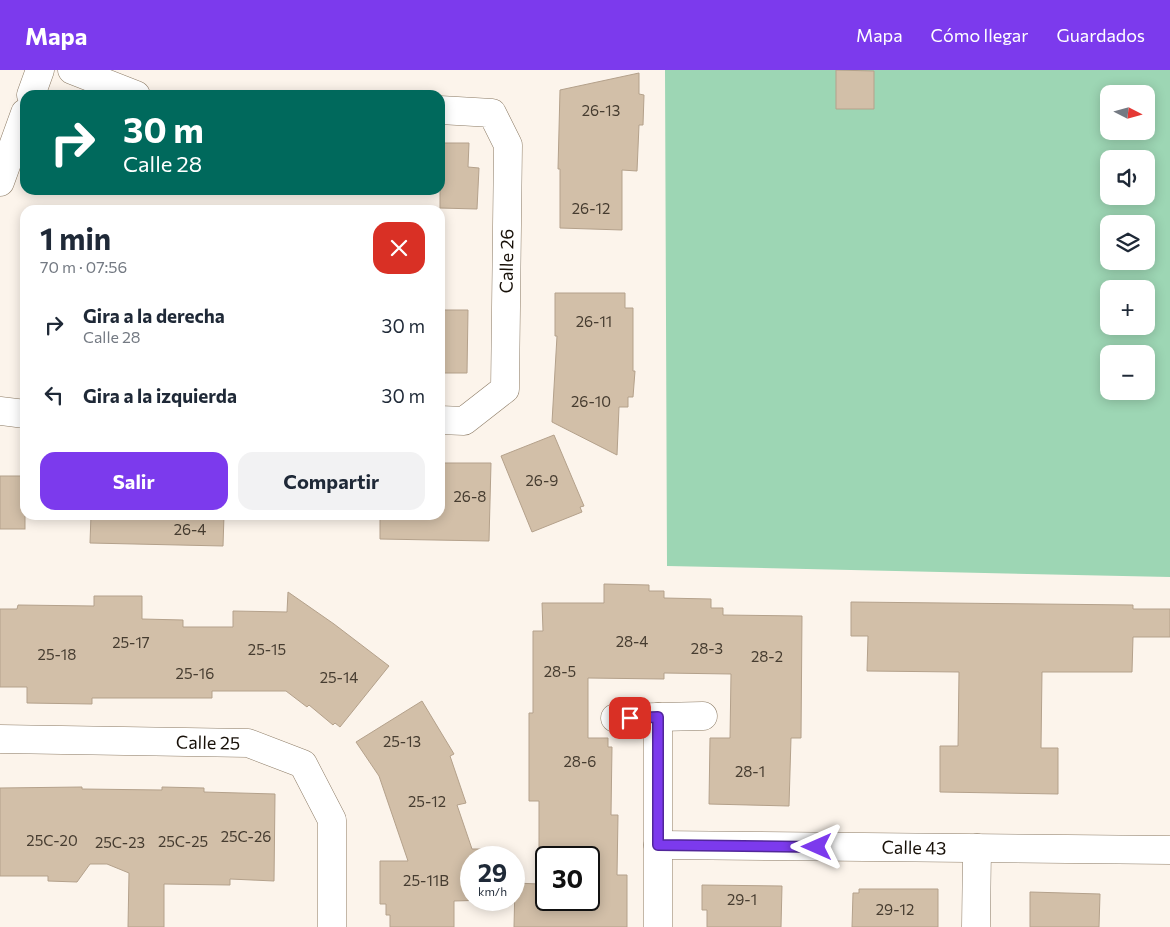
<!DOCTYPE html>
<html lang="es">
<head>
<meta charset="utf-8">
<style>
	:root { --surface:#fff; --page:#f2f2f3; --text:#1f2937; --muted:#747a83; --accent:#7c3aed }
	body { margin:0; font-family:Commissioner,sans-serif; background:var(--page); color:var(--text); height:100vh; display:flex; flex-direction:column; font-size:19px; white-space:nowrap }
	* { box-sizing:border-box; margin:0 }
	p { font-size:16px; color:var(--muted) }
	.icon { flex:none; width:28px; height:28px; fill:none; stroke:currentColor; stroke-width:2; stroke-linecap:round; stroke-linejoin:round }
	.map { position:relative; flex:1; overflow:hidden }
	.sheet { position:absolute; left:20px; top:135px; width:425px; height:315px; display:flex; flex-direction:column; background:var(--surface); border-radius:15px; box-shadow:0 2px 12px #0003 }
	.sheet>* { flex:none }
	.banner { position:absolute; left:20px; top:20px; width:425px; height:105px; border-radius:15px; box-shadow:0 2px 12px #0003; background:#00695c; color:#fff; overflow:hidden }
	.needle { width:32px; rotate:96deg }
	.fabs { position:absolute; left:1100px; top:15px; display:grid; gap:10px }
	.fabs a { display:grid; place-items:center; width:55px; height:55px; border-radius:10px; background:var(--surface); box-shadow:0 2px 12px #0003; font-size:25px }
	.speed { position:absolute; left:460px; top:776px; display:flex; gap:10px; font-size:25px; font-weight:700; text-align:center }
	.speed>* { display:grid; place-content:center; width:65px; height:65px; border-radius:50%; background:var(--surface); box-shadow:0 2px 12px #0003; line-height:1 }
	.speed small { font-size:12px; font-weight:400 }
	.speed .limit { border:2px solid #111; border-radius:8px; background:#fff; color:#111 }
	.pin { position:absolute; display:grid; place-items:center; width:42px; height:42px; color:#fff; margin:-21px; border-radius:10px; box-shadow:0 2px 8px #0006 }
	.me { position:absolute; width:55px; margin:-28px; rotate:270deg; stroke-linejoin:round; filter:drop-shadow(0 0 4px #0008) }
	.turn { display:flex; align-items:center; gap:18px; height:105px; padding:0 20px; font-size:22px }
	.turn .icon { width:65px; height:65px; stroke-width:2.5 }
	.turn b { display:block; font-size:35px; line-height:42px }
	.round { display:grid; place-items:center; flex:none; width:52px; height:52px; border-radius:15px; background:var(--page) }
	.headline { display:flex; align-items:center; justify-content:space-between; height:85px; padding:0 20px }
	h1 { font-size:30px; font-weight:700; line-height:38px }
	.action { display:flex; gap:10px; margin-top:auto; padding:10px 20px }
	.action a { flex:1; height:58px; border-radius:15px; background:var(--accent); color:#fff; font-size:20px; font-weight:700; line-height:58px; text-align:center }
	.action a+a { background:var(--page); color:var(--text) }
	ul { padding:0; list-style:none }
	li { display:flex; align-items:center; gap:15px; height:70px; padding:0 20px }
	li div { flex:1 }
	li b { display:block; font-size:19px }
	li em { font-style:normal }
	header { display:flex; align-items:center; gap:30px; box-sizing:border-box; height:70px; padding:0 25px; background:var(--accent); color:#fff }
	header strong { font-size:24px }
	nav { display:flex; gap:28px; margin-inline-start:auto; font-size:18px }
	.map>svg:first-child { display:block }
	.green { fill:#9dd6b4; fill-rule:evenodd }
	.building { fill:#d2bfa8; stroke:#b4a18b; fill-rule:evenodd }
	.lines { fill:none; stroke-linecap:round; stroke-linejoin:round }
	.street-casing { stroke:#8c7b65; stroke-width:29 }
	.street { stroke:#fff; stroke-width:28 }
	.route-casing { stroke:#51269a; stroke-width:12 }
	.route { stroke:#7c3aed; stroke-width:9 }
	.labels { text-anchor:middle; stroke-width:4; stroke-linejoin:round; paint-order:stroke }
	.number-label { font-size:15px; fill:#463c30 }
	.street-label { font-size:18px; fill:#171008; stroke:#fff }
</style>
</head>
<body>
<header>
<strong>Mapa</strong>
<nav><a>Mapa</a><a>Cómo llegar</a><a>Guardados</a></nav>
</header>
<div class="map">
<svg width="1170" height="857" viewBox="0 0 1170 857">
	<rect width="100%" height="100%" fill="#fcf4eb"/>
	<path class="green" d="M 665,0 L 1170,0 L 1170,507 L 667,496 ZM 1109,24 L 1146,24 L 1146,61 L 1109,61 ZM 1109,89 L 1146,89 L 1146,126 L 1109,126 ZM 1109,154 L 1146,154 L 1146,191 L 1109,191 ZM 1109,219 L 1146,219 L 1146,256 L 1109,256 ZM 1109,284 L 1146,284 L 1146,321 L 1109,321 Z"/>
	<g class="building">
		<path d="M 836,0 L 874,1 L 874,39 L 836,39 Z"/>
		<path d="M 639,3 L 639,24 L 644,25 L 643,55 L 639,55 L 637,101 L 622,100 L 622,160 L 560,158 L 560,99 L 558,99 L 560,20 Z"/>
		<path d="M 440,73 L 469,73 L 468,97 L 479,98 L 477,139 L 440,138 Z"/>
		<path d="M 555,223 L 625,223 L 625,238 L 633,238 L 633,301 L 635,301 L 633,327 L 628,327 L 628,337 L 619,337 L 617,385 L 552,352 L 557,266 L 555,266 Z"/>
		<path d="M 440,240 L 468,240 L 467,303 L 440,303 Z"/>
		<path d="M 554,365 L 584,436 L 580,437 L 582,442 L 532,462 L 501,386 Z"/>
		<path d="M 440,393 L 491,393 L 489,471 L 380,469 L 380,445 L 440,445 Z"/>
		<rect x="0" y="406" width="25" height="53"/>
		<path d="M 91,445 L 224,445 L 223,476 L 90,473 Z"/>
		<path d="M 604,514 L 649,515 L 649,521 L 664,521 L 664,528 L 711,529 L 711,538 L 723,538 L 723,545 L 802,546 L 801,668 L 791,668 L 789,736 L 709,734 L 710,668 L 730,668 L 731,604 L 664,603 L 664,609 L 588,608 L 588,668 L 608,668 L 608,677 L 612,677 L 611,745 L 618,745 L 617,805 L 627,805 L 627,857 L 514,857 L 515,813 L 539,814 L 539,731 L 529,731 L 529,643 L 533,643 L 533,561 L 543,561 L 542,533 L 604,533 ZM 546,788 L 589,788 L 589,830 L 546,830 Z"/>
		<path d="M 288,522 L 334,554 L 389,596 L 340,657 L 335,653 L 333,655 L 309,635 L 307,637 L 286,621 L 212,621 L 212,628 L 92,628 L 92,634 L 27,633 L 27,617 L 0,617 L 0,539 L 17,539 L 18,535 L 94,536 L 94,526 L 142,526 L 142,549 L 183,550 L 183,557 L 233,557 L 233,541 L 287,542 Z"/>
		<path d="M 851,532 L 1133,535 L 1133,539 L 1170,539 L 1170,567 L 1133,567 L 1132,602 L 1042,602 L 1041,678 L 1058,678 L 1058,724 L 940,722 L 940,676 L 958,676 L 959,602 L 867,601 L 868,566 L 851,566 Z"/>
		<path d="M 422,631 L 454,684 L 450,686 L 466,733 L 457,735 L 472,779 L 488,779 L 488,788 L 471,788 L 471,830 L 488,830 L 454,831 L 454,857 L 390,857 L 390,845 L 386,845 L 386,834 L 380,834 L 380,791 L 408,791 L 379,706 L 356,672 Z"/>
		<path d="M 82,717 L 82,719 L 162,720 L 162,717 L 204,718 L 204,722 L 275,724 L 274,811 L 230,809 L 230,815 L 164,814 L 164,857 L 128,857 L 129,803 L 107,794 L 90,794 L 77,812 L 48,811 L 48,806 L 0,806 L 0,718 Z"/>
		<path d="M 702,815 L 782,816 L 781,857 L 707,857 L 707,840 L 702,840 Z"/>
		<path d="M 859,819 L 938,819 L 938,857 L 852,857 L 853,823 L 859,823 Z"/>
		<path d="M 1030,822 L 1100,824 L 1099,857 L 1030,857 Z"/>
	</g>
	<g class="lines">
		<g class="street-casing">
			<g id="street">
				<path d="M 72,0 L 136,25"/>
				<path d="M 31,25 L 40,0"/>
				<path d="M 440,40 L 492,43 L 508,75 L 505,319 L 464,351 L 440,350"/>
				<path d="M 0,112 L 25,43"/>
				<path d="M 0,341 L 25,344"/>
				<path d="M 615,648 L 703,646"/>
				<path d="M 0,669 L 248,673 L 303,694 L 332,750 L 332,857"/>
				<path d="M 658,775 L 1170,780"/>
				<path d="M 658,857 L 658,647"/>
				<path d="M 976,857 L 977,778"/>
			</g>
		</g>
		<use href="#street" class="street"/>
	</g>
	<g class="lines">
		<g class="route-casing">
			<path id="route" d="M 630,648 L 658,647 L 658,775 L 817,777"/>
		</g>
		<use href="#route" class="route"/>
	</g>
	<g class="labels">
		<g class="number-label">
			<text x="601" y="46">26-13</text>
			<text x="591" y="144">26-12</text>
			<text x="594" y="257">26-11</text>
			<text x="591" y="337">26-10</text>
			<text x="542" y="416">26-9</text>
			<text x="470" y="432">26-8</text>
			<text x="190" y="465">26-4</text>
			<text x="632" y="577">28-4</text>
			<text x="131" y="578">25-17</text>
			<text x="707" y="584">28-3</text>
			<text x="267" y="585">25-15</text>
			<text x="57" y="590">25-18</text>
			<text x="767" y="592">28-2</text>
			<text x="560" y="607">28-5</text>
			<text x="195" y="609">25-16</text>
			<text x="339" y="613">25-14</text>
			<text x="402" y="677">25-13</text>
			<text x="580" y="697">28-6</text>
			<text x="750" y="707">28-1</text>
			<text x="427" y="737">25-12</text>
			<text x="246" y="772">25C-26</text>
			<text x="52" y="776">25C-20</text>
			<text x="183" y="777">25C-25</text>
			<text x="120" y="778">25C-23</text>
			<text x="426" y="816">25-11B</text>
			<text x="742" y="835">29-1</text>
			<text x="895" y="845">29-12</text>
		</g>
		<g class="street-label">
			<text transform="translate(507 191) rotate(-89)" y="6">Calle 26</text>
			<text transform="translate(208 673) rotate(1)" y="6">Calle 25</text>
			<text transform="translate(914 778) rotate(1)" y="6">Calle 43</text>
		</g>
	</g>
</svg>
<div class="fabs">
<a><svg class="needle" viewBox="-14 -14 28 28"><path d="M0-13l5 13h-10z" fill="#e53935"/><path d="M0 13l5-13h-10z" fill="#747a83"/></svg></a>
<a><svg class="icon" aria-label="sound" viewBox="0 0 24 24"><path d="M4 9h4l5-4v14l-5-4H4zM17 9q2 3 0 6"/></svg></a>
<a><svg class="icon" aria-label="layers" viewBox="0 0 24 24"><path d="M12 4l9 5-9 5-9-5zM3 14l9 5 9-5"/></svg></a>
<a>+</a>
<a>−</a>
</div>
<div class="speed"><div>29<small>km/h</small></div><div class="limit">30</div></div>
<div class="pin" style="left:630px;top:648px;background:#d93025"><svg class="icon" aria-label="arrive" viewBox="0 0 24 24"><path d="M6 21V4h12l-3 4 3 4H6"/></svg></div>
<svg class="me" style="left:817px;top:777px" viewBox="-20 -20 40 40"><path d="M0-17L14 15 0 8-14 15z" fill="#7c3aed" stroke="#fff" stroke-width="4"/></svg>
<div class="banner">
<div class="turn"><svg class="icon" aria-label="right" viewBox="0 0 24 24"><path d="M7 20v-9h11M14 6l5 5-5 5"/></svg><div><b>30 m</b>Calle 28</div></div>
</div>
<section class="sheet">
<div class="headline"><div><h1>1 min</h1><p>70 m · 07:56</p></div><a class="round" style="background:#d93025;color:#fff"><svg class="icon" aria-label="close" viewBox="0 0 24 24"><path d="M6 6l12 12M18 6L6 18"/></svg></a></div>
<ul>
<li><svg class="icon" aria-label="right" viewBox="0 0 24 24"><path d="M7 20v-9h11M14 6l5 5-5 5"/></svg><div><b>Gira a la derecha</b><p>Calle 28</p></div><em>30 m</em></li>
<li><svg class="icon" aria-label="left" viewBox="0 0 24 24"><path d="M17 20v-9H6M10 6l-5 5 5 5"/></svg><div><b>Gira a la izquierda</b></div><em>30 m</em></li>
</ul>
<div class="action"><a>Salir</a><a>Compartir</a></div>
</section>
</div>
</body>
</html>
